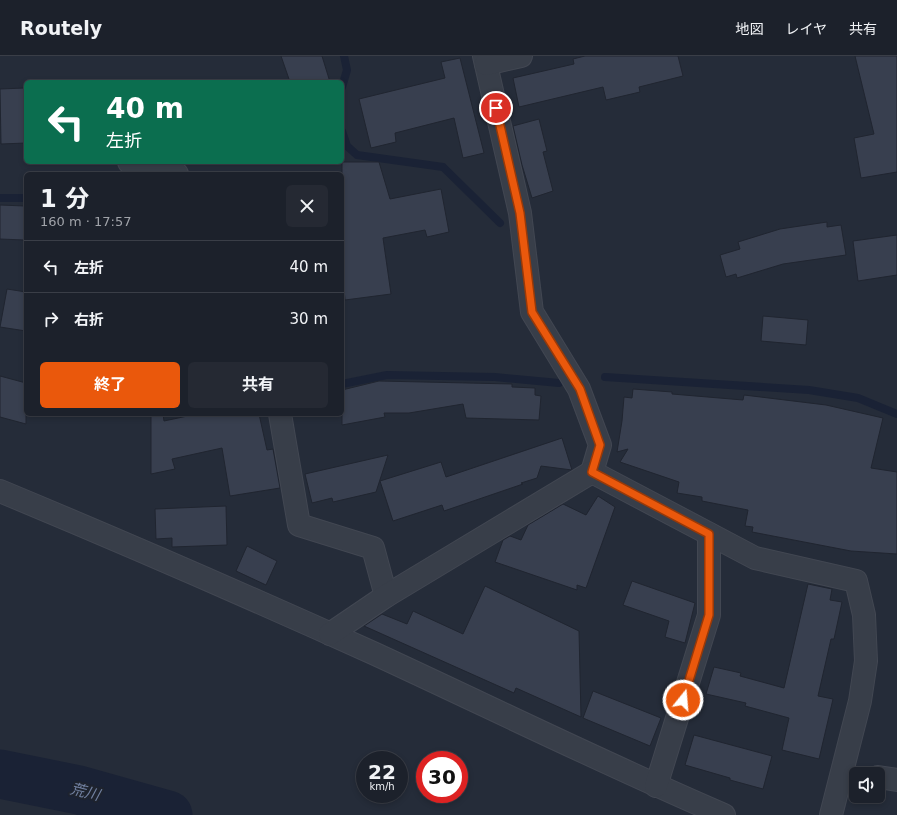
<!DOCTYPE html>
<html lang="ja">
<head>
<meta charset="utf-8">
<style>
	:root { --surface:#1c212b; --page:#252933; --text:#f1f3f6; --muted:#a0a3a9; --line:#3a3e47; --accent:#ea580c }
	body { margin:0; font-family:"DejaVu Sans","Noto Sans JP",sans-serif; background:var(--page); color:var(--text); height:100vh; display:flex; flex-direction:column; font-size:15px; white-space:nowrap }
	* { box-sizing:border-box; margin:0 }
	p { font-size:13px; color:var(--muted) }
	.icon { flex:none; width:22px; height:22px; fill:none; stroke:currentColor; stroke-width:2; stroke-linecap:round; stroke-linejoin:round }
	.map { position:relative; flex:1; overflow:hidden }
	.side { position:absolute; left:24px; top:116px; width:320px; height:244px; display:flex; flex-direction:column; background:var(--surface); border-radius:6px; box-shadow:0 2px 6px #0003,0 0 0 1px var(--line) }
	.side>* { flex:none }
	.hud { position:absolute; left:24px; top:24px; width:320px; height:84px; border-radius:6px; box-shadow:0 2px 6px #0003,0 0 0 1px var(--line); background:#0b6e4f; color:#fff; overflow:hidden }
	.fabs { position:absolute; left:849px; top:711px; display:grid; gap:8px }
	.fabs a { display:grid; place-items:center; width:36px; height:36px; border-radius:6px; background:var(--surface); box-shadow:0 2px 6px #0003,0 0 0 1px var(--line); font-size:20px }
	.speed { position:absolute; left:356px; top:695px; display:flex; gap:8px; font-size:20px; font-weight:700; text-align:center }
	.speed>* { display:grid; place-content:center; width:52px; height:52px; border-radius:50%; background:var(--surface); box-shadow:0 2px 6px #0003,0 0 0 1px var(--line); line-height:1 }
	.speed small { font-size:10px; font-weight:400 }
	.speed .limit { border:6px solid #d22; background:#fff; color:#111 }
	.pin { position:absolute; display:grid; place-items:center; width:34px; height:34px; color:#fff; margin:-17px; border:2px solid #fff; border-radius:50%; box-shadow:0 1px 4px #0007 }
	.me { position:absolute; width:44px; margin:-22px; rotate:17deg; stroke-linejoin:round; filter:drop-shadow(0 0 3px #0008) }
	.turn { display:flex; align-items:center; gap:14px; height:84px; padding:0 16px; font-size:18px }
	.turn .icon { width:52px; height:52px; stroke-width:2.5 }
	.turn b { display:block; font-size:28px; line-height:34px }
	.round { display:grid; place-items:center; flex:none; width:42px; height:42px; border-radius:6px; background:var(--page) }
	.summary { display:flex; align-items:center; justify-content:space-between; height:68px; padding:0 16px }
	h1 { font-size:24px; font-weight:700; line-height:30px }
	.action { display:flex; gap:8px; margin-top:auto; padding:8px 16px }
	.action a { flex:1; height:46px; border-radius:6px; background:var(--accent); color:#fff; font-size:16px; font-weight:700; line-height:46px; text-align:center }
	.action a+a { background:var(--page); color:var(--text) }
	ul { padding:0; list-style:none }
	li { display:flex; align-items:center; gap:12px; height:52px; padding:0 16px; border-top:1px solid var(--line) }
	li div { flex:1 }
	li b { display:block; font-size:15px }
	li em { font-style:normal }
	header { display:flex; align-items:center; gap:24px; box-sizing:border-box; height:56px; padding:0 20px; background:var(--surface); border-bottom:1px solid var(--line) }
	header strong { font-size:19px }
	nav { display:flex; gap:22px; margin-inline-start:auto; font-size:14px }
	.map>svg:first-child { display:block }
	.lines { fill:none; stroke-linecap:round; stroke-linejoin:round }
	.stream { stroke:#1a2235; stroke-width:8 }
	.river { stroke:#1a2235; stroke-width:49 }
	.building { fill:#383f4f; stroke:#202530 }
	.minor-casing { stroke:#424752; stroke-width:24 }
	.minor { stroke:#383e49; stroke-width:22 }
	.route-casing { stroke:#983908; stroke-width:10 }
	.route { stroke:#ea580c; stroke-width:7 }
	.labels { text-anchor:middle; stroke-width:4; stroke-linejoin:round; paint-order:stroke }
	.water-label { font-size:15px; font-style:italic; fill:#7180a0; stroke:#1e232e }
</style>
</head>
<body>
<header>
<strong>Routely</strong>
<nav><a>地図</a><a>レイヤ</a><a>共有</a></nav>
</header>
<div class="map">
<svg width="897" height="759" viewBox="0 0 897 759">
	<rect width="100%" height="100%" fill="#252c39"/>
	<g class="lines">
		<g class="stream">
			<path d="M 342,31 L 347,14 L 344,0"/>
			<path d="M 342,75 L 347,90 L 357,99 L 443,111 L 500,167"/>
			<path d="M 0,142 L 26,142"/>
			<path d="M 605,321 L 809,334 L 858,342 L 897,358"/>
			<path d="M 342,328 L 387,319 L 495,321 L 559,327"/>
		</g>
		<path class="river" d="M 0,718 L 79,734 L 168,759"/>
	</g>
	<g class="building">
		<path d="M 281,0 L 322,0 L 330,26 L 290,26 Z"/>
		<path d="M 585,0 L 678,0 L 683,20 L 639,31 L 640,36 L 606,44 L 603,31 L 519,51 L 513,22 L 574,8 L 573,3 Z"/>
		<path d="M 855,0 L 897,0 L 897,116 L 861,122 L 854,82 L 874,78 Z"/>
		<path d="M 460,2 L 484,97 L 463,102 L 454,62 L 395,77 L 396,86 L 371,92 L 359,43 L 445,22 L 441,6 Z"/>
		<path d="M 24,32 L 24,45 L 26,45 L 26,87 L 1,88 L 0,33 Z"/>
		<path d="M 539,63 L 547,95 L 543,96 L 553,135 L 532,142 L 522,109 L 513,70 Z"/>
		<path d="M 342,106 L 379,106 L 390,143 L 441,133 L 449,176 L 427,181 L 425,174 L 383,182 L 391,238 L 345,244 L 344,233 L 342,233 Z"/>
		<path d="M 0,149 L 25,150 L 24,184 L 0,183 Z"/>
		<path d="M 827,166 L 827,171 L 841,169 L 846,199 L 783,208 L 737,222 L 736,218 L 726,221 L 720,199 L 740,193 L 738,186 L 780,173 Z"/>
		<path d="M 897,179 L 897,219 L 858,225 L 853,185 Z"/>
		<path d="M 7,233 L 26,236 L 26,275 L 0,271 Z"/>
		<path d="M 763,260 L 808,264 L 806,289 L 761,285 Z"/>
		<path d="M 0,320 L 26,327 L 26,368 L 0,361 Z"/>
		<path d="M 379,325 L 512,328 L 512,331 L 535,332 L 535,339 L 541,340 L 539,364 L 466,362 L 463,348 L 409,357 L 384,357 L 385,361 L 342,369 L 342,334 Z"/>
		<path d="M 633,333 L 672,336 L 672,338 L 743,344 L 744,339 L 826,349 L 883,362 L 871,412 L 897,416 L 897,498 L 851,495 L 752,476 L 753,471 L 745,470 L 748,454 L 702,445 L 702,441 L 677,437 L 679,426 L 620,406 L 628,393 L 617,396 L 622,365 L 624,341 L 632,342 Z"/>
		<path d="M 151,358 L 163,358 L 164,365 L 197,358 L 259,358 L 267,394 L 273,393 L 280,432 L 230,440 L 222,392 L 172,403 L 175,413 L 151,418 Z"/>
		<path d="M 562,382 L 572,414 L 541,410 L 537,422 L 521,427 L 523,428 L 444,455 L 442,449 L 393,465 L 380,425 L 441,406 L 446,421 Z"/>
		<path d="M 388,399 L 376,436 L 333,446 L 332,442 L 312,447 L 305,418 Z"/>
		<path d="M 598,440 L 615,451 L 586,532 L 577,529 L 577,534 L 495,506 L 503,484 L 510,480 L 521,484 L 528,469 L 563,448 L 586,459 Z"/>
		<path d="M 226,450 L 227,489 L 172,491 L 172,482 L 156,483 L 155,453 Z"/>
		<path d="M 247,490 L 277,505 L 266,529 L 236,515 Z"/>
		<path d="M 632,525 L 695,547 L 685,587 L 665,581 L 669,565 L 623,549 Z"/>
		<path d="M 808,528 L 832,533 L 830,544 L 842,546 L 834,583 L 831,583 L 818,640 L 833,643 L 819,703 L 782,694 L 789,662 L 745,650 L 746,647 L 706,638 L 714,611 L 741,617 L 740,620 L 784,632 Z"/>
		<path d="M 485,530 L 579,575 L 581,661 L 516,632 L 514,637 L 364,570 L 382,558 L 407,568 L 413,555 L 463,578 Z"/>
		<path d="M 593,635 L 661,662 L 650,690 L 583,662 Z"/>
		<path d="M 694,679 L 772,700 L 763,733 L 730,724 L 730,722 L 685,709 Z"/>
	</g>
	<g class="lines">
		<g class="minor-casing">
			<g id="minor">
				<path d="M 484,0 L 520,157 L 532,256 L 579,333 L 600,389 L 592,416 L 755,502 L 856,525 L 864,559 L 866,605 L 860,645 L 831,759"/>
				<path d="M 486,8 L 521,0"/>
				<path d="M 129,106 L 177,118"/>
				<path d="M 280,358 L 299,469 L 373,492 L 386,540"/>
				<path d="M 0,435 C 125,487 249,541 373,597 C 490,651 605,708 724,759"/>
				<path d="M 330,578 L 386,540 L 592,416"/>
				<path d="M 878,721 L 897,724"/>
				<path d="M 656,730 L 709,559 L 709,478"/>
			</g>
		</g>
		<use href="#minor" class="minor"/>
	</g>
	<g class="lines">
		<g class="route-casing">
			<path id="route" d="M 496,52 L 520,157 L 532,256 L 580,333 L 600,389 L 592,416 L 709,478 L 709,559 L 683,644"/>
		</g>
		<use href="#route" class="route"/>
	</g>
	<g class="labels">
		<g class="water-label">
			<text transform="translate(85 736) rotate(14)" y="5">荒川</text>
		</g>
	</g>
</svg>
<div class="fabs">
<a><svg class="icon" aria-label="sound" viewBox="0 0 24 24"><path d="M4 9h4l5-4v14l-5-4H4zM17 9q2 3 0 6"/></svg></a>
</div>
<div class="speed"><div>22<small>km/h</small></div><div class="limit">30</div></div>
<div class="pin" style="left:496px;top:52px;background:#d93025"><svg class="icon" aria-label="arrive" viewBox="0 0 24 24"><path d="M6 21V4h12l-3 4 3 4H6"/></svg></div>
<svg class="me" style="left:683px;top:644px" viewBox="-20 -20 40 40"><circle r="17" fill="#ea580c" stroke="#fff" stroke-width="3"/><path d="M0-11L8 9 0 5-8 9z" fill="#fff"/></svg>
<div class="hud">
<div class="turn"><svg class="icon" aria-label="left" viewBox="0 0 24 24"><path d="M17 20v-9H6M10 6l-5 5 5 5"/></svg><div><b>40 m</b>左折</div></div>
</div>
<section class="side">
<div class="summary"><div><h1>1 分</h1><p>160 m · 17:57</p></div><a class="round"><svg class="icon" aria-label="close" viewBox="0 0 24 24"><path d="M6 6l12 12M18 6L6 18"/></svg></a></div>
<ul>
<li><svg class="icon" aria-label="left" viewBox="0 0 24 24"><path d="M17 20v-9H6M10 6l-5 5 5 5"/></svg><div><b>左折</b></div><em>40 m</em></li>
<li><svg class="icon" aria-label="right" viewBox="0 0 24 24"><path d="M7 20v-9h11M14 6l5 5-5 5"/></svg><div><b>右折</b></div><em>30 m</em></li>
</ul>
<div class="action"><a>終了</a><a>共有</a></div>
</section>
</div>
</body>
</html>
